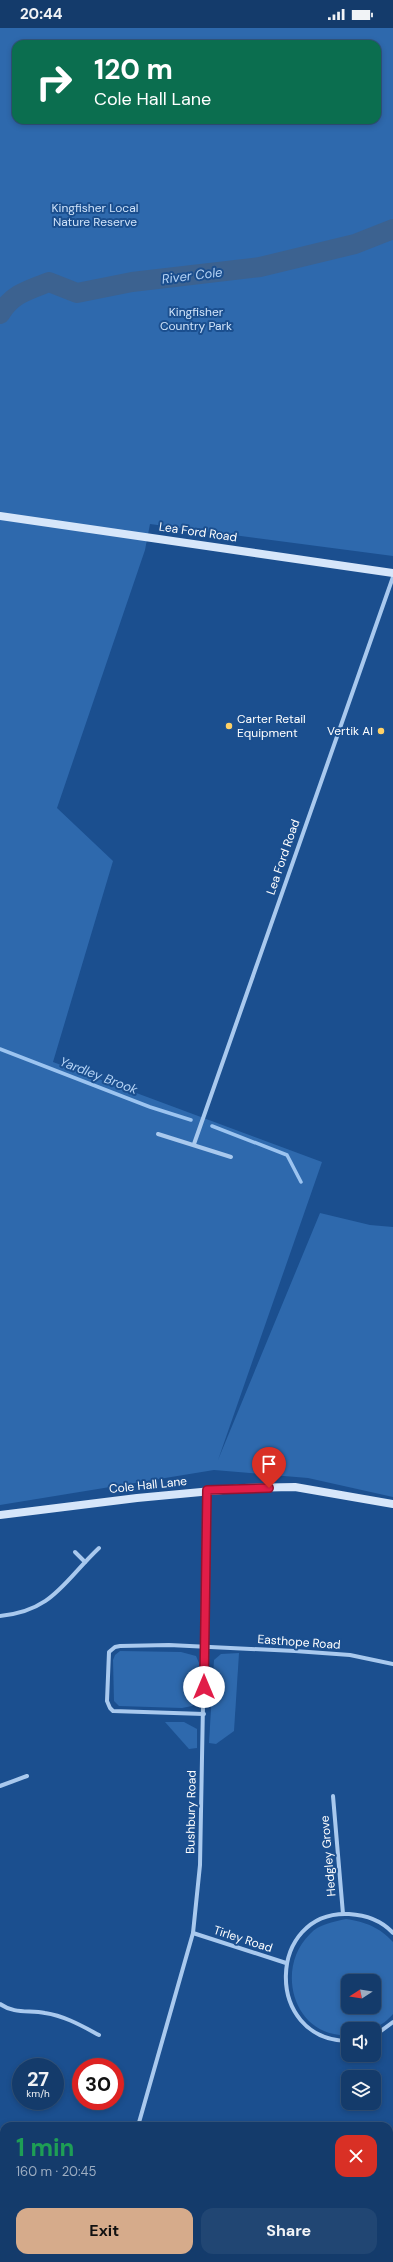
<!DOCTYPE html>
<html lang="en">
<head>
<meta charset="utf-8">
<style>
	:root { --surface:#143b6b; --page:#214673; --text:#f1f3f6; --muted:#9dadc1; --line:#33557e; --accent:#d6ab8b }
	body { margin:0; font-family:"DM Sans",sans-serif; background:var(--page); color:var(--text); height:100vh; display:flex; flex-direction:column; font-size:15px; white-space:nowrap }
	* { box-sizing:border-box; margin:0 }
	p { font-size:13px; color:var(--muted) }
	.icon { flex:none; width:22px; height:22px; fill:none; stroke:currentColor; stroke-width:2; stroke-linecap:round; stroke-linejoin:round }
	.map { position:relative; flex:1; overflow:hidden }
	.sheet { position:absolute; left:0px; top:2094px; width:393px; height:140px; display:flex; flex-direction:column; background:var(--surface); border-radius:12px 12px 0 0; box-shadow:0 2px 6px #0003,0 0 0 1px var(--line) }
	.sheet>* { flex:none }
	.hud { position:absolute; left:12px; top:12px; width:369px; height:84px; border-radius:12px; box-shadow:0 2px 6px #0003,0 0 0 1px var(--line); background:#0b6e4f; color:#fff; overflow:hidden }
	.needle { width:26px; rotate:258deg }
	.tools { position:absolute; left:341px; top:1946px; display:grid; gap:8px }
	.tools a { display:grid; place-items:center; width:40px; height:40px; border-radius:8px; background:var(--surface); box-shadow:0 2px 6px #0003,0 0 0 1px var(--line); font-size:20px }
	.speed { position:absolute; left:12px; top:2030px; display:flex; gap:8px; font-size:20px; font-weight:700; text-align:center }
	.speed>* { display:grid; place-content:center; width:52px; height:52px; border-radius:50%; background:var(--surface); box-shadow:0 2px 6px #0003,0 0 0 1px var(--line); line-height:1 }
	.speed small { font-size:10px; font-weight:400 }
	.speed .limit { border:6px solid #d22; background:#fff; color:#111 }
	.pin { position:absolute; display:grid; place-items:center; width:34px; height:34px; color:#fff; margin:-41px -17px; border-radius:50% 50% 50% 0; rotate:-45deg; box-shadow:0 0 4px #0007 }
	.pin .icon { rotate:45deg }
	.me { position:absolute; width:44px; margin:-22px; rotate:0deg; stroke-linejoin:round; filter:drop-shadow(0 0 3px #0008) }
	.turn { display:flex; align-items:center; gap:14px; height:84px; padding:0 16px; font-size:18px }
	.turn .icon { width:52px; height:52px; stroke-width:2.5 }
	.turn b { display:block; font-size:28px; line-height:34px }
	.round { display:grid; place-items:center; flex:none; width:42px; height:42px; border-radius:12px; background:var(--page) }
	.overview { display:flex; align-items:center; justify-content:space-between; height:68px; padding:0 16px }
	h1 { font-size:24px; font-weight:700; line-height:30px; color:#1e9e55 }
	.primary-button { display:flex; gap:8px; margin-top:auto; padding:8px 16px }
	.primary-button a { flex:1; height:46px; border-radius:12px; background:var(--accent); color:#111; font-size:16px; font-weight:700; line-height:46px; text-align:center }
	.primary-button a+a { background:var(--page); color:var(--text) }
	.status { display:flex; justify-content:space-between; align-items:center; height:28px; padding:0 20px; background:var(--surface); direction:ltr }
	.status svg { height:11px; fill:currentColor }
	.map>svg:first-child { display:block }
	.green { fill:#2e69ad; fill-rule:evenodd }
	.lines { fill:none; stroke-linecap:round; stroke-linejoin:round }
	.stream { stroke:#9cc4f0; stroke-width:3.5 }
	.river { stroke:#3c6290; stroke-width:20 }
	.street { stroke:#a9c9ee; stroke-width:4 }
	.secondary { stroke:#d6e6fa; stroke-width:8 }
	.route-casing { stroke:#92132f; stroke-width:10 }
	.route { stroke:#e11d48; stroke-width:7 }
	.poi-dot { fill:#ffd166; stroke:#1b4f8f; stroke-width:1.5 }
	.labels { text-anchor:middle; stroke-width:4; stroke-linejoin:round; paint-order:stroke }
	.park-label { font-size:12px; fill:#cfe3fa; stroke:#1b4f8f }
	.street-label { font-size:12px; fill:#fff; stroke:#1b4f8f }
	.poi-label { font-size:12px; fill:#fff; stroke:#1b4f8f; text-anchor:start }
	.water-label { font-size:13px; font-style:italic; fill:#b5d3f5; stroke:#1b4f8f }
</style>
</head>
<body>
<div class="status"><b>20:44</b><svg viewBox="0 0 49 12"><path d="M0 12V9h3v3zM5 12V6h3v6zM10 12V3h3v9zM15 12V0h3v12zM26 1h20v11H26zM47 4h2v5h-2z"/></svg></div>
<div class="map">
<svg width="393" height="2234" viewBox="0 0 393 2234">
	<rect width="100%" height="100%" fill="#1b4f8f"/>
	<g class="green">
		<path d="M 0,0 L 393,0 L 393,528 L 150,496 L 145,522 L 57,780 L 113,833 L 53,1034 L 322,1134 L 218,1432 L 320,1185 L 370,1197 L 393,1199 L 393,1469 L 308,1450 L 214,1442 L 0,1477 ZM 16,16 L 377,16 L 377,92 L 16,92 Z"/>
		<path d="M 120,1623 L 181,1624 L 196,1628 L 199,1635 L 198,1672 L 192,1678 L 182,1680 L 119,1678 L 114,1673 L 113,1632 L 115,1627 Z"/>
		<path d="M 239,1625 L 234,1703 L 216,1716 L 209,1715 L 214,1632 L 221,1626 Z"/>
		<path d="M 165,1694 L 184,1694 L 197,1701 L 197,1720 L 189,1721 Z"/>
		<path d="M 346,1891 C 366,1894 379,1899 393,1914 L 393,1986 C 378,2003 369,2001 348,2001 L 348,2007 C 294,2010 274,1941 310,1906 C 319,1896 333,1894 346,1891 ZM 348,1953 L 374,1953 L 374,1979 L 348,1979 Z"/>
	</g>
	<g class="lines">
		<g class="stream">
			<path d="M 0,1021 L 150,1079 L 191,1092"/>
			<path d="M 212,1098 L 287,1127 L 301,1154"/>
		</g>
		<path class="river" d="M 0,286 C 12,266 28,262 49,254 L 77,265 L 132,254 L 260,239 L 355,216 L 393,201"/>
		<g class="street">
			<path d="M 158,1106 L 231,1129"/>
			<path d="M 194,1116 L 393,549"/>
			<path d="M 75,1524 L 85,1534"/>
			<path d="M 0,1588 C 53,1583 64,1553 99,1520"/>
			<path d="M 204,1686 L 113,1683 L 110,1680 L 107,1673 L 109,1624 L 115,1619 L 120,1618 L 169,1617 L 295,1623 L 350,1627 L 393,1636"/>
			<path d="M 0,1758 L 27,1748"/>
			<path d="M 333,1768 L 343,1886"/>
			<path d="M 193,1905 L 286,1935"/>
			<path d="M 0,1976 C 14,1986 29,1982 45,1985 C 65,1988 82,1998 99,2007"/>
			<path d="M 374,2008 L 393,1994"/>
			<path d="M 348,2013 C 263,2012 267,1882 349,1886 C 366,1887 382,1893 393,1905"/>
			<path d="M 138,2098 L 193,1905 L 200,1837 L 207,1463"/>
			<path d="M 0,2112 L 4,2104"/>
			<path d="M 389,2217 L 393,2215"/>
			<path d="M 100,2234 L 101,2230"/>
			<path d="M 358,2234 L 365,2230"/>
		</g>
		<g class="secondary">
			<path d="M 0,488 L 393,545"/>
			<path d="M 0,1487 L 137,1470 L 244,1460 L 295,1459 L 393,1476"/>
		</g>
	</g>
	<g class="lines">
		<g class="route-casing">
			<path id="route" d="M 204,1659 L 207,1462 L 269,1460"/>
		</g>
		<use href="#route" class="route"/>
	</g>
	<g class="poi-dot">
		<circle cx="229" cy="698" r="4"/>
		<circle cx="381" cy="703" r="4"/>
	</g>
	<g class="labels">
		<g class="park-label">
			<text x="95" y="184">Kingfisher Local<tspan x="95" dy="14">Nature Reserve</tspan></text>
			<text x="196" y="288">Kingfisher<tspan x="196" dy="14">Country Park</tspan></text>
		</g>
		<g class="street-label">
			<text transform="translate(198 504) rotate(8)" y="4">Lea Ford Road</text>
			<text transform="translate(283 829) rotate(-71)" y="4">Lea Ford Road</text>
			<text transform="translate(148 1457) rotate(-6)" y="4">Cole Hall Lane</text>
			<text transform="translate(299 1614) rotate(4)" y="4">Easthope Road</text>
			<text transform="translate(191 1784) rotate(-89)" y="4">Bushbury Road</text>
			<text transform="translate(328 1828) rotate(-95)" y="4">Hedgley Grove</text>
			<text transform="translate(243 1911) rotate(18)" y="4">Tirley Road</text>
		</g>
		<g class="poi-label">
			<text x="237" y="695">Carter Retail<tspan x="237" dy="14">Equipment</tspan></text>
			<text x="373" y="707" text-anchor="end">Vertik Al</text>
		</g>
		<g class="water-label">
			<text transform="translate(192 247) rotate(-7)" y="5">River Cole</text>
			<text transform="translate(99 1047) rotate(21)" y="5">Yardley Brook</text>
		</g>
	</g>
</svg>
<div class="tools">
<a><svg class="needle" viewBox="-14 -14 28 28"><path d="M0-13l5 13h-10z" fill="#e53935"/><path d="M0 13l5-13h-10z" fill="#9dadc1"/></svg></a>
<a><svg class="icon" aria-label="sound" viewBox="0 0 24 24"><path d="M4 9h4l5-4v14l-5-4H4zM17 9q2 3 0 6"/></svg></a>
<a><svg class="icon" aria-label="layers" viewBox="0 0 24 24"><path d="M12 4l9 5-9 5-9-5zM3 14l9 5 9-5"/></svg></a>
</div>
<div class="speed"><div>27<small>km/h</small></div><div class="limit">30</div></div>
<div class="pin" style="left:269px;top:1460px;background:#d93025"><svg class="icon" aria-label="arrive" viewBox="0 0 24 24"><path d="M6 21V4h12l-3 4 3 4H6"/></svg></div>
<svg class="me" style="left:204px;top:1659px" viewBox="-20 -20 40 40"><circle r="19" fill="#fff"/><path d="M0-13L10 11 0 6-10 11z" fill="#e11d48"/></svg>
<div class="hud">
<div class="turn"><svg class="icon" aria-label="right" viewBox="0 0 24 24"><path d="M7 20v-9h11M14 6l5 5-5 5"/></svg><div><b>120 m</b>Cole Hall Lane</div></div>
</div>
<section class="sheet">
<div class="overview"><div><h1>1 min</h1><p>160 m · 20:45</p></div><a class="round" style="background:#d93025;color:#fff"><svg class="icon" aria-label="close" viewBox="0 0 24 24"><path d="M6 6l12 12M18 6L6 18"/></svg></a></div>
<div class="primary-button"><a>Exit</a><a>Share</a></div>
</section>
</div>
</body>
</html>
